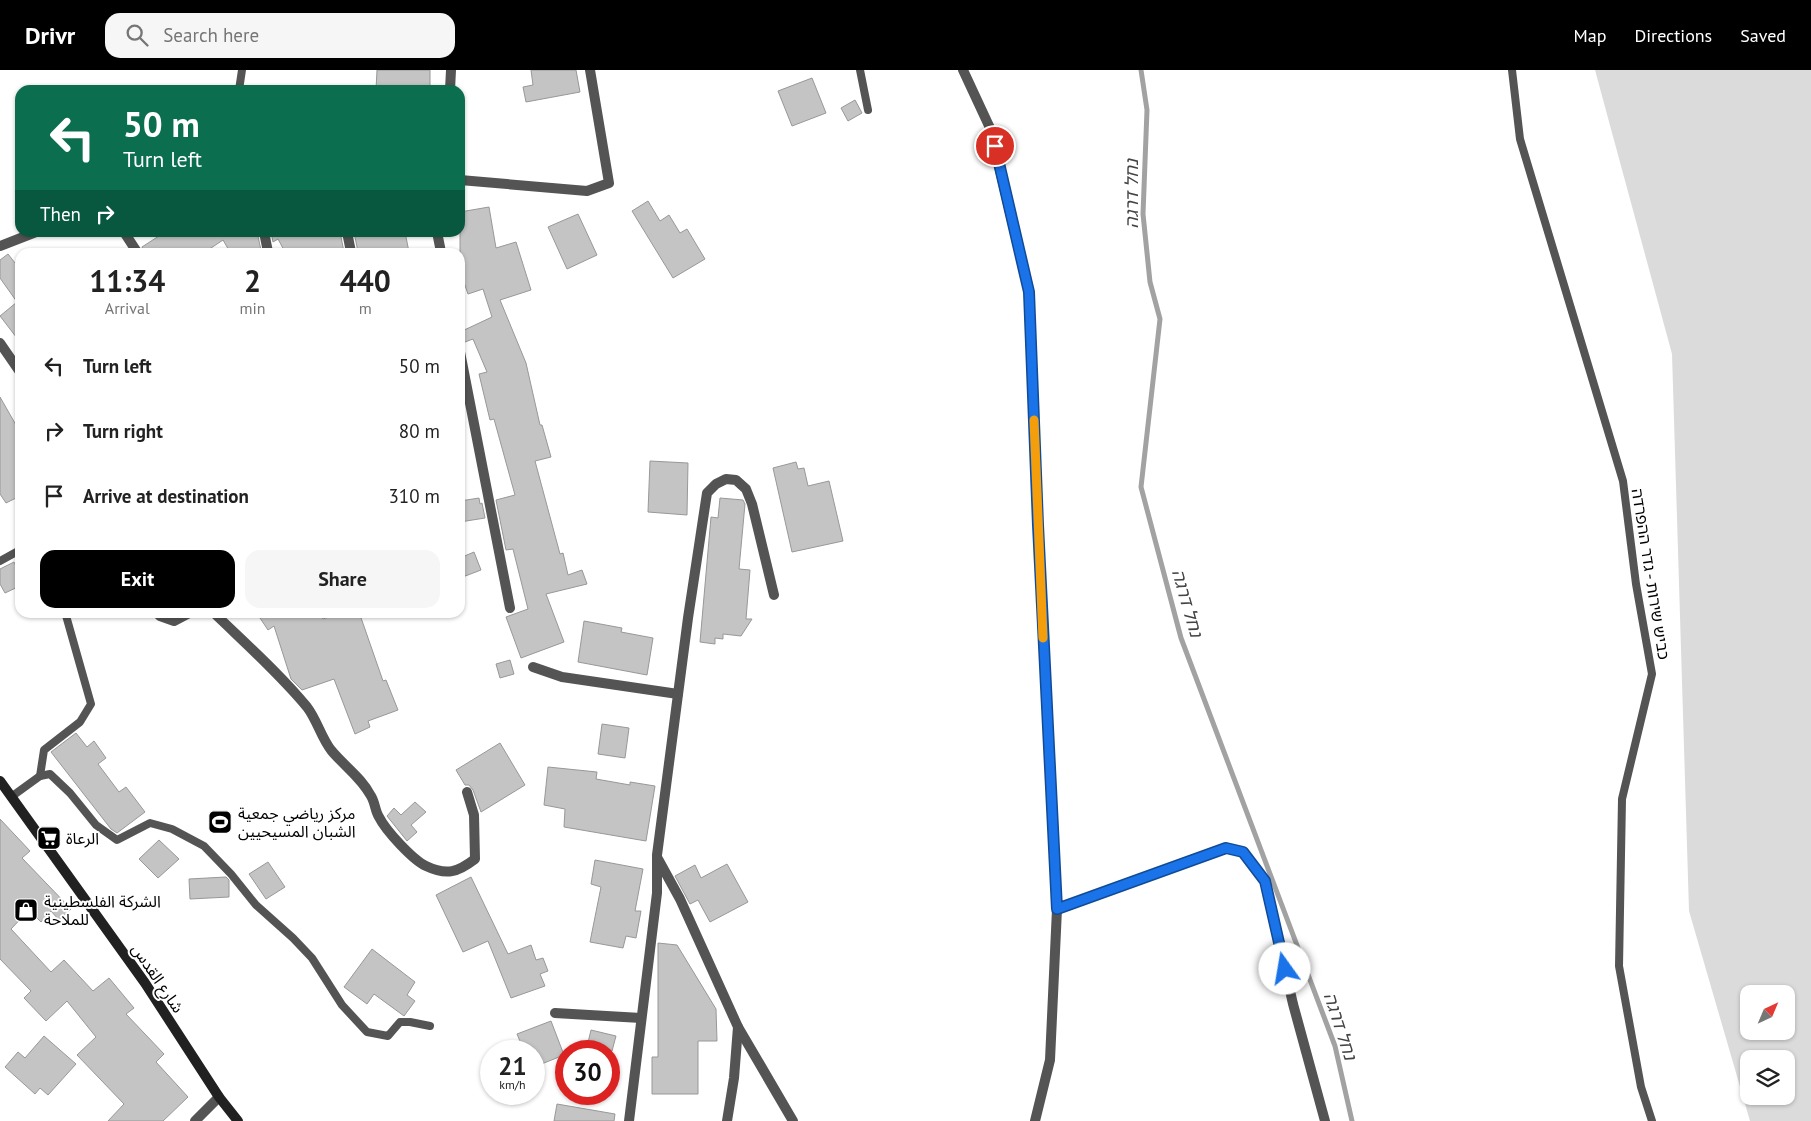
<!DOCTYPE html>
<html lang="en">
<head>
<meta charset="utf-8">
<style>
	:root { --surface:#fff; --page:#f6f6f6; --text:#222; --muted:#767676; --accent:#000 }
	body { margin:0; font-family:"PT Sans","Noto Sans Arabic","Noto Sans Hebrew",sans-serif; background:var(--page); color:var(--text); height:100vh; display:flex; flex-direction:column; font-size:19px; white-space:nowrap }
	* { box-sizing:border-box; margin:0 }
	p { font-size:16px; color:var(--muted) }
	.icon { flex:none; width:28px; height:28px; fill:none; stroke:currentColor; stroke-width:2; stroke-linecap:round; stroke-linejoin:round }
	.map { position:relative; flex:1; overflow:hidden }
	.drawer { position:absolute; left:15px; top:178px; width:450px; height:370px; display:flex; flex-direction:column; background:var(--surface); border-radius:15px; box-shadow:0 1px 4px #0004 }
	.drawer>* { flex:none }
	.hud { position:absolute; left:15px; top:15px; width:450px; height:152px; border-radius:15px; box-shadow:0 1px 4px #0004; background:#0b6e4f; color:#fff; overflow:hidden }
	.needle { width:32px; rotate:44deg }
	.tools { position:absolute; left:1740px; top:915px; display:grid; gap:10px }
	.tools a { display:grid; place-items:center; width:55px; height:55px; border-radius:10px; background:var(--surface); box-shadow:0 1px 4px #0004; font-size:25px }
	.speed { position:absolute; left:480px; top:970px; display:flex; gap:10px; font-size:25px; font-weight:700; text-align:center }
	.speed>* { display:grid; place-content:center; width:65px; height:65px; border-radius:50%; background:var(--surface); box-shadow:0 1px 4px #0004; line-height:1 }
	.speed small { font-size:12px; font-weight:400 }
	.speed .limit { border:8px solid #d22; background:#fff; color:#111 }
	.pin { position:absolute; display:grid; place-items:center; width:42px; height:42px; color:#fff; margin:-21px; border:2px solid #fff; border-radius:50%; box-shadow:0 1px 5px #0007 }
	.me { position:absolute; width:55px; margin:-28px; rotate:347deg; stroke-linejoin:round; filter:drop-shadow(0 0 4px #0008) }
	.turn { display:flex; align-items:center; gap:18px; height:105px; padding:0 25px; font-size:22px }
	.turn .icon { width:65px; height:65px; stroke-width:2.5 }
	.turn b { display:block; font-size:35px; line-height:42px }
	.then { display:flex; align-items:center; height:48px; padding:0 25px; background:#0003; gap:10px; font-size:19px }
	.eta { display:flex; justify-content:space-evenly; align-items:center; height:85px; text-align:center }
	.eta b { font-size:30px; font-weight:800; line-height:35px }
	.button { display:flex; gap:10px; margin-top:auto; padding:10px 25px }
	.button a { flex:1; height:58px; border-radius:15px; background:var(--accent); color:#fff; font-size:20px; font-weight:800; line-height:58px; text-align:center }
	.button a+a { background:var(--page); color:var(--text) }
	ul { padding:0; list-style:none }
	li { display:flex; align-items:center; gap:15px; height:65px; padding:0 25px }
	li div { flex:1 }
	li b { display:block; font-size:19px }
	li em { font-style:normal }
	header { display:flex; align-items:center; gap:30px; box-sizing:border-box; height:70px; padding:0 25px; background:var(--accent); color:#fff }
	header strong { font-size:24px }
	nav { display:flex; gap:28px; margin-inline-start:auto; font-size:18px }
	.search { width:350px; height:45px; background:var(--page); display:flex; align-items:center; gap:12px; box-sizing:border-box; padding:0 18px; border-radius:15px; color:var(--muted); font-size:19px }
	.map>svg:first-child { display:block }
	.green { fill:#dbdbdb; fill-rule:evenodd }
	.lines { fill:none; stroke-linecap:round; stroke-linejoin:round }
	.stream { stroke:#a2a2a2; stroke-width:5 }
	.building { fill:#c4c4c4; stroke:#989898 }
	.service { stroke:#545454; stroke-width:8 }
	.minor { stroke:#545454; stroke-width:10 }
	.tertiary { stroke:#545454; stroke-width:10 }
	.secondary { stroke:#212121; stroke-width:10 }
	.route-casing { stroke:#114b97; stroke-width:12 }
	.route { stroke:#1a73e8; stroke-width:9 }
	.slow { stroke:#f59e0b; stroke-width:9 }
	.labels { text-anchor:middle; stroke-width:4; stroke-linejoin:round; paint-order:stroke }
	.street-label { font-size:16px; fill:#000; stroke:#fff }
	.poi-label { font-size:16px; fill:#000; stroke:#fff; text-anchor:start }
	.water-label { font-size:18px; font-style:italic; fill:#434343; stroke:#fff }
</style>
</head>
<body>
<header>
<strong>Drivr</strong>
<div class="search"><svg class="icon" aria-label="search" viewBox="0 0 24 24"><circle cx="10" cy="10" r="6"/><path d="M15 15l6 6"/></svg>Search here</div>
<nav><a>Map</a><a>Directions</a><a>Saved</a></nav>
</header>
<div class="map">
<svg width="1811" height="1051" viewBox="0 0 1811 1051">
	<rect width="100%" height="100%" fill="#fff"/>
	<path class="green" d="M 1595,0 L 1811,0 L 1811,1051 L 1750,1051 L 1689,841 L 1672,284 ZM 1749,924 L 1786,924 L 1786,961 L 1749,961 ZM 1749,989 L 1786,989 L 1786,1026 L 1749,1026 Z"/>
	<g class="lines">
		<path class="stream" d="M 1141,0 L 1147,40 L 1143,144 L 1150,212 L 1160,249 L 1141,417 L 1181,568 L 1335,976 L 1352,1051"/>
	</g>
	<g class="building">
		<path d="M 377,0 L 430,0 L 430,20 L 376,20 Z"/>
		<path d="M 531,0 L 576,0 L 580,22 L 526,32 L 523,17 L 533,15 Z"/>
		<path d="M 812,8 L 826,43 L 792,56 L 778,21 Z"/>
		<path d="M 855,30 L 862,43 L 848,51 L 841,38 Z"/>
		<path d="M 648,131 L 660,151 L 669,145 L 680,163 L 687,159 L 705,189 L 673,208 L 632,141 Z"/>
		<path d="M 489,137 L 496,178 L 516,172 L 531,220 L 500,230 L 526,293 L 540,355 L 542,355 L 551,387 L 535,391 L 560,484 L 563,483 L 568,505 L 582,500 L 587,514 L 546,524 L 564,572 L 521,588 L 506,547 L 528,539 L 513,479 L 506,480 L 496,430 L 515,425 L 494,349 L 490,350 L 479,304 L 487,302 L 473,269 L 465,272 L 460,262 L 492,247 L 483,219 L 468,224 L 460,201 L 460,142 Z"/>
		<path d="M 578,144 L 597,185 L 567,199 L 548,157 Z"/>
		<path d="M 165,162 L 257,162 L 261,180 L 257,182 L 230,182 L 223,170 L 205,182 L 144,182 L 142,177 Z"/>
		<path d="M 271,162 L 340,162 L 344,182 L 285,182 L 278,169 L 273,172 Z"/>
		<path d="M 354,162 L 405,162 L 409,182 L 358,182 Z"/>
		<path d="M 8,184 L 15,193 L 20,190 L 20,272 L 0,246 L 17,232 L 0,208 L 0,190 Z"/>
		<path d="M 0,327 L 20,362 L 20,426 L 6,433 L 0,424 Z"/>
		<path d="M 650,391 L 688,393 L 687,445 L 648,442 Z"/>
		<path d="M 796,392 L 798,399 L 804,398 L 808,416 L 829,411 L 843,471 L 792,482 L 773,398 Z"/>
		<path d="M 479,428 L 480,434 L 482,433 L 485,448 L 460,452 L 460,431 Z"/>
		<path d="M 720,428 L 743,430 L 745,434 L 739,499 L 750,500 L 746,549 L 752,549 L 741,566 L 723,564 L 723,569 L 715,568 L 715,574 L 700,572 L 711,447 L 718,448 Z"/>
		<path d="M 474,482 L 481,500 L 460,508 L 460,488 Z"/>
		<path d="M 14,492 L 20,504 L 20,516 L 5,523 L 0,514 L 0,499 Z"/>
		<path d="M 256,542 L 318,542 L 323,549 L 343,542 L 359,542 L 383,611 L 386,610 L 398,640 L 368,651 L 370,657 L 355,664 L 334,609 L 302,620 L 291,609 L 274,556 L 268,560 Z"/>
		<path d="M 584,551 L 622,558 L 621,562 L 653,568 L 647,605 L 578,592 Z"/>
		<path d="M 510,590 L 514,604 L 500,608 L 496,594 Z"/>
		<path d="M 602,654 L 629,658 L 625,688 L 598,684 Z"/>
		<path d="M 76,663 L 87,677 L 94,671 L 106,688 L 98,694 L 119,722 L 126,717 L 145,742 L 117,763 L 111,759 L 51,682 Z"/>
		<path d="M 500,673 L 525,715 L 481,742 L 473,720 L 469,715 L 465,715 L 456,700 Z"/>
		<path d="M 548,697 L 597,702 L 596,709 L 630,715 L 630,712 L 655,716 L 646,771 L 564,757 L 565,739 L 544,735 Z"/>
		<path d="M 415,732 L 426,742 L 411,755 L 417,762 L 407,771 L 387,746 L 394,738 L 401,745 Z"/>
		<path d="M 0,749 L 30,781 L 22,788 L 71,839 L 59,850 L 51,841 L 41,852 L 29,840 L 11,859 L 51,902 L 64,890 L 93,921 L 109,908 L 134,938 L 126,944 L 164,984 L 156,992 L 188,1027 L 163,1051 L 108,1051 L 124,1034 L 77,985 L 96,967 L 67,931 L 46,951 L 24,928 L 31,921 L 0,889 Z"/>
		<path d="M 159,770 L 179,789 L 158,808 L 139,789 Z"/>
		<path d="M 595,790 L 643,799 L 635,841 L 641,841 L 636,868 L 626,866 L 623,878 L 590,872 L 601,817 L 591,814 Z"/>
		<path d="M 268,792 L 285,817 L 266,829 L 249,804 Z"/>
		<path d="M 727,794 L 748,832 L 710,852 L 698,830 L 690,834 L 675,806 L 695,795 L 701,808 Z"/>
		<path d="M 226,807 L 229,810 L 229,827 L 190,829 L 189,809 Z"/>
		<path d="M 471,807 L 508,884 L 531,875 L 536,890 L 543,888 L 548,901 L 540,904 L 545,916 L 511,928 L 488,871 L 463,882 L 436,825 Z"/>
		<path d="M 658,873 L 677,875 L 716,939 L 717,971 L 698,971 L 698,1024 L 652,1024 L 652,987 L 658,987 Z"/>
		<path d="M 372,879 L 415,912 L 407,925 L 415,931 L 404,946 L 374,924 L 367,934 L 344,917 Z"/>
		<path d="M 551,951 L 564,985 L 534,997 L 534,981 L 524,981 L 517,964 Z"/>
		<path d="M 591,960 L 616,966 L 612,981 L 586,981 Z"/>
		<path d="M 44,966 L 76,994 L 48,1025 L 40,1018 L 35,1024 L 5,997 L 18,982 L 25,988 Z"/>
		<path d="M 557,1034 L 615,1044 L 614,1051 L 554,1051 Z"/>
	</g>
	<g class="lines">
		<g class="service">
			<path d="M 860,0 L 868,40"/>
			<path d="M 1512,0 L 1520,69 L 1623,411 L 1636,514 L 1652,604 L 1622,729 L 1619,896 L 1641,1017 L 1652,1051"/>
			<path d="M 239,20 L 242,0"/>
			<path d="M 0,491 L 20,480"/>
			<path d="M 40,706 L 44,680 L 80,652 L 91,634 L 65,542"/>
			<path d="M 11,727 L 40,706 L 50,704 L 70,723 L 96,755 L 117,770 L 150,753 L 172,759 L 204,776 L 231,804 L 256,835 L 293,868 L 312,888 L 342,935 L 367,962 L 388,966 L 400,952 L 410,952 L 430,956"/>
		</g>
		<g class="minor">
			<path d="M 450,20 L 451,0"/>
			<path d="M 460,110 L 587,121 L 609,113 L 590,0"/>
			<path d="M 124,162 L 137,182"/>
			<path d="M 264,162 L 268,182"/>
			<path d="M 347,162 L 351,182"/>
			<path d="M 437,162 L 441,182"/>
			<path d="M 0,176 L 36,162"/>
			<path d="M 0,273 L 20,302"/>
			<path d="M 460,282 L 510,538"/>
			<path d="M 156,542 L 160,546 L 174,551 L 191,542"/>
			<path d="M 213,542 C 245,573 279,603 307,637 C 317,650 321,667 331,680 C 344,696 361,707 371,726 C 375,732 375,741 379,747 C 386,761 413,790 426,796 C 447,806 458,802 475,789 L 474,745 L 467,722"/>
			<path d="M 533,597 L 562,607 L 678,624"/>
			<path d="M 658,789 L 680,829 L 738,957 L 734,1008 L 727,1051"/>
			<path d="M 1057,839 L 1226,778 L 1243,782 L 1265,811 L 1293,934 L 1325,1051"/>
			<path d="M 555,943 L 641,948"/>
			<path d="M 738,957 L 793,1051"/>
			<path d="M 195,1051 L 219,1027"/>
			<path d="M 629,1051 L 657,823 L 657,785 L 688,548 L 707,423 L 716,414 L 726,409 L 736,410 L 746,419 L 752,434 L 774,525"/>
		</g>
		<path class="tertiary" d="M 963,0 L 990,58 L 1029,222 L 1038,455 L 1057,839 L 1050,990 L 1035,1051"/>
		<path class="secondary" d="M 0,711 L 145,913 L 219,1027 L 238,1051"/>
	</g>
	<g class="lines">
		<g class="route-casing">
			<path id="route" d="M 995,76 L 1029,222 L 1038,455 L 1057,839 L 1226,778 L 1243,782 L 1265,811 L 1285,899"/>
		</g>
		<use href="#route" class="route"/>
		<path class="slow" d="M 1034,350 L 1043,568"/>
	</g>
	<defs>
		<g id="stadium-square" transform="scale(1.25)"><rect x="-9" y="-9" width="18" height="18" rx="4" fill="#000" stroke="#fff"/><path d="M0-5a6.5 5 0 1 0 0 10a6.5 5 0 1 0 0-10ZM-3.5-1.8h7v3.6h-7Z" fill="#fff"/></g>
		<g id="supermarket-square" transform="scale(1.25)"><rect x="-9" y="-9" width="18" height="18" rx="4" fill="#000" stroke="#fff"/><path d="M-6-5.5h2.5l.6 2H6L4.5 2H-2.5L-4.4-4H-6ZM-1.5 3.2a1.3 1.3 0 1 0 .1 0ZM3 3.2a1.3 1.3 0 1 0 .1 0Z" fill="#fff"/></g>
		<g id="shop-square" transform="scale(1.25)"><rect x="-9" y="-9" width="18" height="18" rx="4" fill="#000" stroke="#fff"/><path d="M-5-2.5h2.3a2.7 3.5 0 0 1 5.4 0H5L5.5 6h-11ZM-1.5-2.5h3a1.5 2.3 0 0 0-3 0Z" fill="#fff"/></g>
	</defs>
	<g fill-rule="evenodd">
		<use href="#stadium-square" x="220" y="752"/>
		<use href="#supermarket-square" x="49" y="768"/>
		<use href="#shop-square" x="26" y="840"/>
	</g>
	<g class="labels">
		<g class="street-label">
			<text transform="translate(1651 504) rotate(81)" y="6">כביש שירות - גדר ההפרדה</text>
			<text transform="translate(158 908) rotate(56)" y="6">شارع القدس</text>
		</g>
		<g class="poi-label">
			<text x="238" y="749">مركز رياضي جمعية<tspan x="238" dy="18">الشبان المسيحيين</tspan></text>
			<text x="66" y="774">الرعاة</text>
			<text x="44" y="837">الشركة الفلسطينية<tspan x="44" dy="18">للملاحة</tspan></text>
		</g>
		<g class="water-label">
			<text transform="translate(1132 124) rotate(-90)" y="6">נחל דרגה</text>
			<text transform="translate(1187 533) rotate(74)" y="6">נחל דרגה</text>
			<text transform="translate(1340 956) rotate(72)" y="6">נחל דרגה</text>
		</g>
	</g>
</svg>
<div class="tools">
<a><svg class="needle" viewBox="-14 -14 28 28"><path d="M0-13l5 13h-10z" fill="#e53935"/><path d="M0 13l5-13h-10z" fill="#767676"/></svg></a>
<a><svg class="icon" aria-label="layers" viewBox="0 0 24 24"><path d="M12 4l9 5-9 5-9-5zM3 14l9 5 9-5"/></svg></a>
</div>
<div class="speed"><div>21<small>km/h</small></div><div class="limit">30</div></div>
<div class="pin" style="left:995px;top:76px;background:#d93025"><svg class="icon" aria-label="arrive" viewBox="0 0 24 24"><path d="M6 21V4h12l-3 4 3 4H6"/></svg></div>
<svg class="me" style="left:1285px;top:899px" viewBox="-20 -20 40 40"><circle r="19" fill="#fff"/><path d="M0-13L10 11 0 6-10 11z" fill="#1a73e8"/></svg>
<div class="hud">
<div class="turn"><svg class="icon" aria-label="left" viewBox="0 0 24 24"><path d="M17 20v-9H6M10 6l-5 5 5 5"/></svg><div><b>50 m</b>Turn left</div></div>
<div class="then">Then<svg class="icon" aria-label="right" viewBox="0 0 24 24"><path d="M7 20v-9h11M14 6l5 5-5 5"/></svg></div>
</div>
<section class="drawer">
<div class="eta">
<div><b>11:34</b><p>Arrival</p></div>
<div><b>2</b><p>min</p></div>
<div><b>440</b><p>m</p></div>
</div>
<ul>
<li><svg class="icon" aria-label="left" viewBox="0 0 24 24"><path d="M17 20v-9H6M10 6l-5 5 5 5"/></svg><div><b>Turn left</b></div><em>50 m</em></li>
<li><svg class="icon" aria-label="right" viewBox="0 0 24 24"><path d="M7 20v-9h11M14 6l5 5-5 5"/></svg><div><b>Turn right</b></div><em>80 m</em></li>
<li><svg class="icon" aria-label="arrive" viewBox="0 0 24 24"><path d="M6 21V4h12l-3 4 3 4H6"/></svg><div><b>Arrive at destination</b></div><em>310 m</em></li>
</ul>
<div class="button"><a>Exit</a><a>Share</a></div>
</section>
</div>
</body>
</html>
